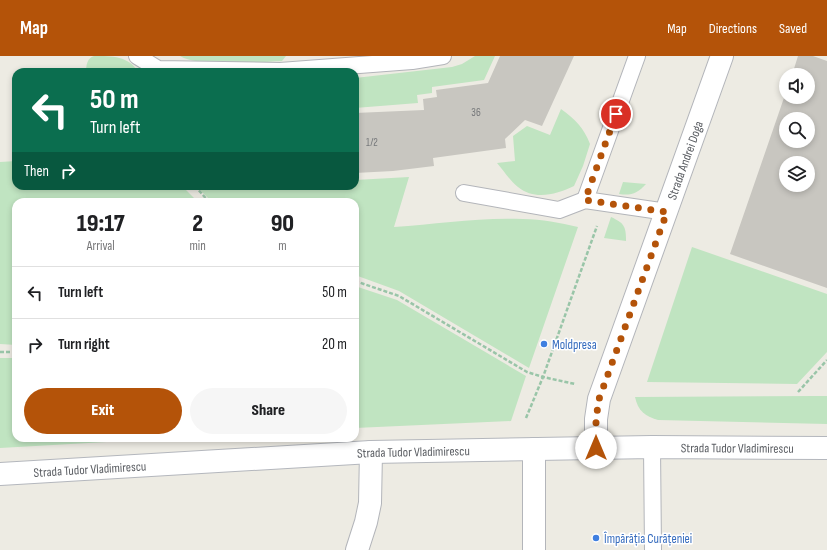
<!DOCTYPE html>
<html lang="en">
<head>
<meta charset="utf-8">
<style>
	:root { --surface:#fff; --page:#f6f6f6; --text:#202124; --muted:#757577; --line:#e0e0e0; --accent:#b45309 }
	body { margin:0; font-family:"Sofia Sans Condensed",sans-serif; background:var(--page); color:var(--text); height:100vh; display:flex; flex-direction:column; font-size:15px; white-space:nowrap }
	* { box-sizing:border-box; margin:0 }
	p { font-size:13px; color:var(--muted) }
	.icon { flex:none; width:22px; height:22px; fill:none; stroke:currentColor; stroke-width:2; stroke-linecap:round; stroke-linejoin:round }
	.map { position:relative; flex:1; overflow:hidden }
	.sheet { position:absolute; left:12px; top:142px; width:347px; height:244px; display:flex; flex-direction:column; background:var(--surface); border-radius:12px; box-shadow:0 2px 6px #0003 }
	.sheet>* { flex:none }
	.hud { position:absolute; left:12px; top:12px; width:347px; height:122px; border-radius:12px; box-shadow:0 2px 6px #0003; background:#0b6e4f; color:#fff; overflow:hidden }
	.controls { position:absolute; left:779px; top:12px; display:grid; gap:8px }
	.controls a { display:grid; place-items:center; width:36px; height:36px; border-radius:50%; background:var(--surface); box-shadow:0 2px 6px #0003; font-size:20px }
	.pin { position:absolute; display:grid; place-items:center; width:34px; height:34px; color:#fff; margin:-17px; border:2px solid #fff; border-radius:50%; box-shadow:0 1px 4px #0007 }
	.me { position:absolute; width:44px; margin:-22px; rotate:0deg; stroke-linejoin:round; filter:drop-shadow(0 0 3px #0008) }
	.turn { display:flex; align-items:center; gap:14px; height:84px; padding:0 12px; font-size:18px }
	.turn .icon { width:52px; height:52px; stroke-width:2.5 }
	.turn b { display:block; font-size:28px; line-height:34px }
	.then { display:flex; align-items:center; height:38px; padding:0 12px; background:#0003; gap:8px; font-size:15px }
	.eta { display:flex; justify-content:space-evenly; align-items:center; height:68px; text-align:center }
	.eta b { font-size:24px; font-weight:800; line-height:28px }
	.button { display:flex; gap:8px; margin-top:auto; padding:8px 12px }
	.button a { flex:1; height:46px; border-radius:24px; background:var(--accent); color:#fff; font-size:16px; font-weight:800; line-height:46px; text-align:center }
	.button a+a { background:var(--page); color:var(--text) }
	ul { padding:0; list-style:none }
	li { display:flex; align-items:center; gap:12px; height:52px; padding:0 12px; border-top:1px solid var(--line) }
	li div { flex:1 }
	li b { display:block; font-size:15px }
	li em { font-style:normal }
	header { display:flex; align-items:center; gap:24px; box-sizing:border-box; height:56px; padding:0 20px; background:var(--accent); color:#fff }
	header strong { font-size:19px }
	nav { display:flex; gap:22px; margin-inline-start:auto; font-size:14px }
	.map>svg:first-child { display:block }
	.green { fill:#c0e4c1 }
	.building { fill:#c8c6c0; fill-rule:evenodd }
	.lines { fill:none; stroke-linecap:round; stroke-linejoin:round }
	.service-casing { stroke:#b3b5ba; stroke-width:18 }
	.minor-casing { stroke:#b3b5ba; stroke-width:24 }
	.tertiary-casing { stroke:#b3b5ba; stroke-width:24 }
	.secondary-casing { stroke:#b4b7bd; stroke-width:24 }
	.path { stroke:#99c5a8; stroke-width:2.5; stroke-dasharray:4 2; stroke-linecap:butt }
	.service { stroke:#fff; stroke-width:16 }
	.minor { stroke:#fff; stroke-width:22 }
	.tertiary { stroke:#fff; stroke-width:22 }
	.secondary { stroke:#fff; stroke-width:22 }
	.route { stroke:#b45309; stroke-width:7; stroke-dasharray:0 12.6 }
	.shop-dot { fill:#3f7fe0; stroke:#fff; stroke-width:1.5 }
	.labels { text-anchor:middle; stroke-width:3; stroke-linejoin:round; paint-order:stroke }
	.number-label { font-size:11px; fill:#76787a }
	.street-label { font-size:13px; fill:#5b5e63; stroke:#fff }
	.shop-label { font-size:13px; fill:#366cbe; stroke:#fff; text-anchor:start }
</style>
</head>
<body>
<header>
<strong>Map</strong>
<nav><a>Map</a><a>Directions</a><a>Saved</a></nav>
</header>
<div class="map">
<svg width="827" height="494" viewBox="0 0 827 494">
	<rect width="100%" height="100%" fill="#edebe3"/>
	<g class="green">
		<path d="M 94,0 C 112,0 129,0 138,16 L 86,16 C 86,10 87,2 94,0 Z"/>
		<path d="M 180,0 L 286,0 L 282,5 C 258,6 199,12 180,0 Z"/>
		<path d="M 475,0 L 495,0 L 484,24 L 432,31 L 432,37 L 417,39 L 418,47 L 355,52 L 355,22 L 452,11 L 462,8 Z"/>
		<path d="M 561,53 C 575,63 584,72 590,88 L 583,110 L 574,130 C 557,138 535,145 518,131 C 510,125 504,115 497,107 L 515,105 L 513,80 L 527,70 L 550,79 Z"/>
		<path d="M 16,105 L 16,130 L 182,130 L 198,146 L 16,146 L 16,289 L 0,288 L 0,106 Z"/>
		<path d="M 409,121 L 394,171 C 437,168 480,161 523,163 C 542,163 560,167 578,171 L 529,312 L 399,235 L 355,219 L 355,146 L 212,146 L 196,130 L 355,130 L 355,124 Z"/>
		<path d="M 623,126 L 646,128 C 638,137 631,140 619,138 Z"/>
		<path d="M 611,161 C 624,167 626,170 626,185 L 604,182 Z"/>
		<path d="M 692,191 L 827,238 L 827,296 L 797,328 L 647,326 Z"/>
		<path d="M 355,230 L 397,244 L 526,320 L 511,365 L 355,372 Z"/>
		<path d="M 0,302 L 16,302 L 16,382 L 177,382 L 0,392 Z"/>
		<path d="M 815,340 L 827,340 L 827,368 L 658,364 C 645,360 638,355 635,341 Z"/>
	</g>
	<g class="building">
		<path d="M 500,0 L 574,0 L 542,70 L 525,64 L 505,83 L 506,92 L 433,102 L 434,110 L 393,115 L 355,117 L 355,57 L 424,54 L 423,43 L 437,41 L 436,34 L 488,27 Z"/>
		<path d="M 798,0 L 813,0 L 827,5 L 827,232 L 730,198 L 786,36 L 786,41 L 808,41 L 808,19 L 792,19 ZM 786,63 L 808,63 L 808,85 L 786,85 ZM 786,107 L 808,107 L 808,129 L 786,129 Z"/>
	</g>
	<g class="lines">
		<g class="service-casing">
			<g id="service">
				<path d="M 137,0 L 158,13 L 280,15 L 412,5 L 443,0"/>
				<path d="M 464,137 L 559,154 L 585,144 L 667,156"/>
				<path d="M 585,144 L 637,0"/>
				<path d="M 652,391 L 653,494"/>
			</g>
		</g>
		<g class="minor-casing">
			<g id="minor">
				<path d="M 357,494 L 366,466 L 370,447 L 371,396"/>
				<path d="M 534,494 L 534,393"/>
			</g>
		</g>
		<g class="tertiary-casing">
			<g id="tertiary">
				<path id="s1" d="M 596,392 L 596,363 L 599,343 L 722,0"/>
			</g>
		</g>
		<g class="secondary-casing">
			<g id="secondary">
				<path id="s2" d="M 0,418 L 371,396 L 652,391 L 827,392"/>
			</g>
		</g>
		<g class="path">
			<path d="M 195,130 L 209,146"/>
			<path d="M 355,225 L 399,240 L 527,316 L 543,321 L 575,328"/>
			<path d="M 0,296 L 16,296"/>
			<path d="M 798,336 L 827,304"/>
			<path d="M 526,362 L 543,321 L 597,170"/>
		</g>
		<use href="#service" class="service"/>
		<use href="#minor" class="minor"/>
		<use href="#tertiary" class="tertiary"/>
		<use href="#secondary" class="secondary"/>
	</g>
	<g class="lines">
		<path class="route" d="M 596,392 L 596,363 L 599,343 L 667,156 L 585,144 L 616,58"/>
	</g>
	<g class="shop-dot">
		<circle cx="544" cy="288" r="4"/>
		<circle cx="596" cy="482" r="4"/>
	</g>
	<g class="labels">
		<g class="number-label">
			<text x="476" y="60">36</text>
			<text x="372" y="90">1/2</text>
		</g>
		<g class="street-label">
			<text dy="5" stroke="none"><textPath href="#s1" startOffset="303">Strada Andrei Doga</textPath></text>
			<text dy="5" stroke="none"><textPath href="#s2" startOffset="738">Strada Tudor Vladimirescu</textPath></text>
			<text dy="5" stroke="none"><textPath href="#s2" startOffset="414">Strada Tudor Vladimirescu</textPath></text>
			<text dy="5" stroke="none"><textPath href="#s2" startOffset="90">Strada Tudor Vladimirescu</textPath></text>
		</g>
		<g class="shop-label">
			<text x="552" y="293">Moldpresa</text>
			<text x="604" y="487">Împărăția Curățeniei</text>
		</g>
	</g>
</svg>
<div class="controls">
<a><svg class="icon" aria-label="sound" viewBox="0 0 24 24"><path d="M4 9h4l5-4v14l-5-4H4zM17 9q2 3 0 6"/></svg></a>
<a><svg class="icon" aria-label="search" viewBox="0 0 24 24"><circle cx="10" cy="10" r="6"/><path d="M15 15l6 6"/></svg></a>
<a><svg class="icon" aria-label="layers" viewBox="0 0 24 24"><path d="M12 4l9 5-9 5-9-5zM3 14l9 5 9-5"/></svg></a>
</div>
<div class="pin" style="left:616px;top:58px;background:#d93025"><svg class="icon" aria-label="arrive" viewBox="0 0 24 24"><path d="M6 21V4h12l-3 4 3 4H6"/></svg></div>
<svg class="me" style="left:596px;top:392px" viewBox="-20 -20 40 40"><circle r="19" fill="#fff"/><path d="M0-13L10 11 0 6-10 11z" fill="#b45309"/></svg>
<div class="hud">
<div class="turn"><svg class="icon" aria-label="left" viewBox="0 0 24 24"><path d="M17 20v-9H6M10 6l-5 5 5 5"/></svg><div><b>50 m</b>Turn left</div></div>
<div class="then">Then<svg class="icon" aria-label="right" viewBox="0 0 24 24"><path d="M7 20v-9h11M14 6l5 5-5 5"/></svg></div>
</div>
<section class="sheet">
<div class="eta">
<div><b>19:17</b><p>Arrival</p></div>
<div><b>2</b><p>min</p></div>
<div><b>90</b><p>m</p></div>
</div>
<ul>
<li><svg class="icon" aria-label="left" viewBox="0 0 24 24"><path d="M17 20v-9H6M10 6l-5 5 5 5"/></svg><div><b>Turn left</b></div><em>50 m</em></li>
<li><svg class="icon" aria-label="right" viewBox="0 0 24 24"><path d="M7 20v-9h11M14 6l5 5-5 5"/></svg><div><b>Turn right</b></div><em>20 m</em></li>
</ul>
<div class="button"><a>Exit</a><a>Share</a></div>
</section>
</div>
</body>
</html>
